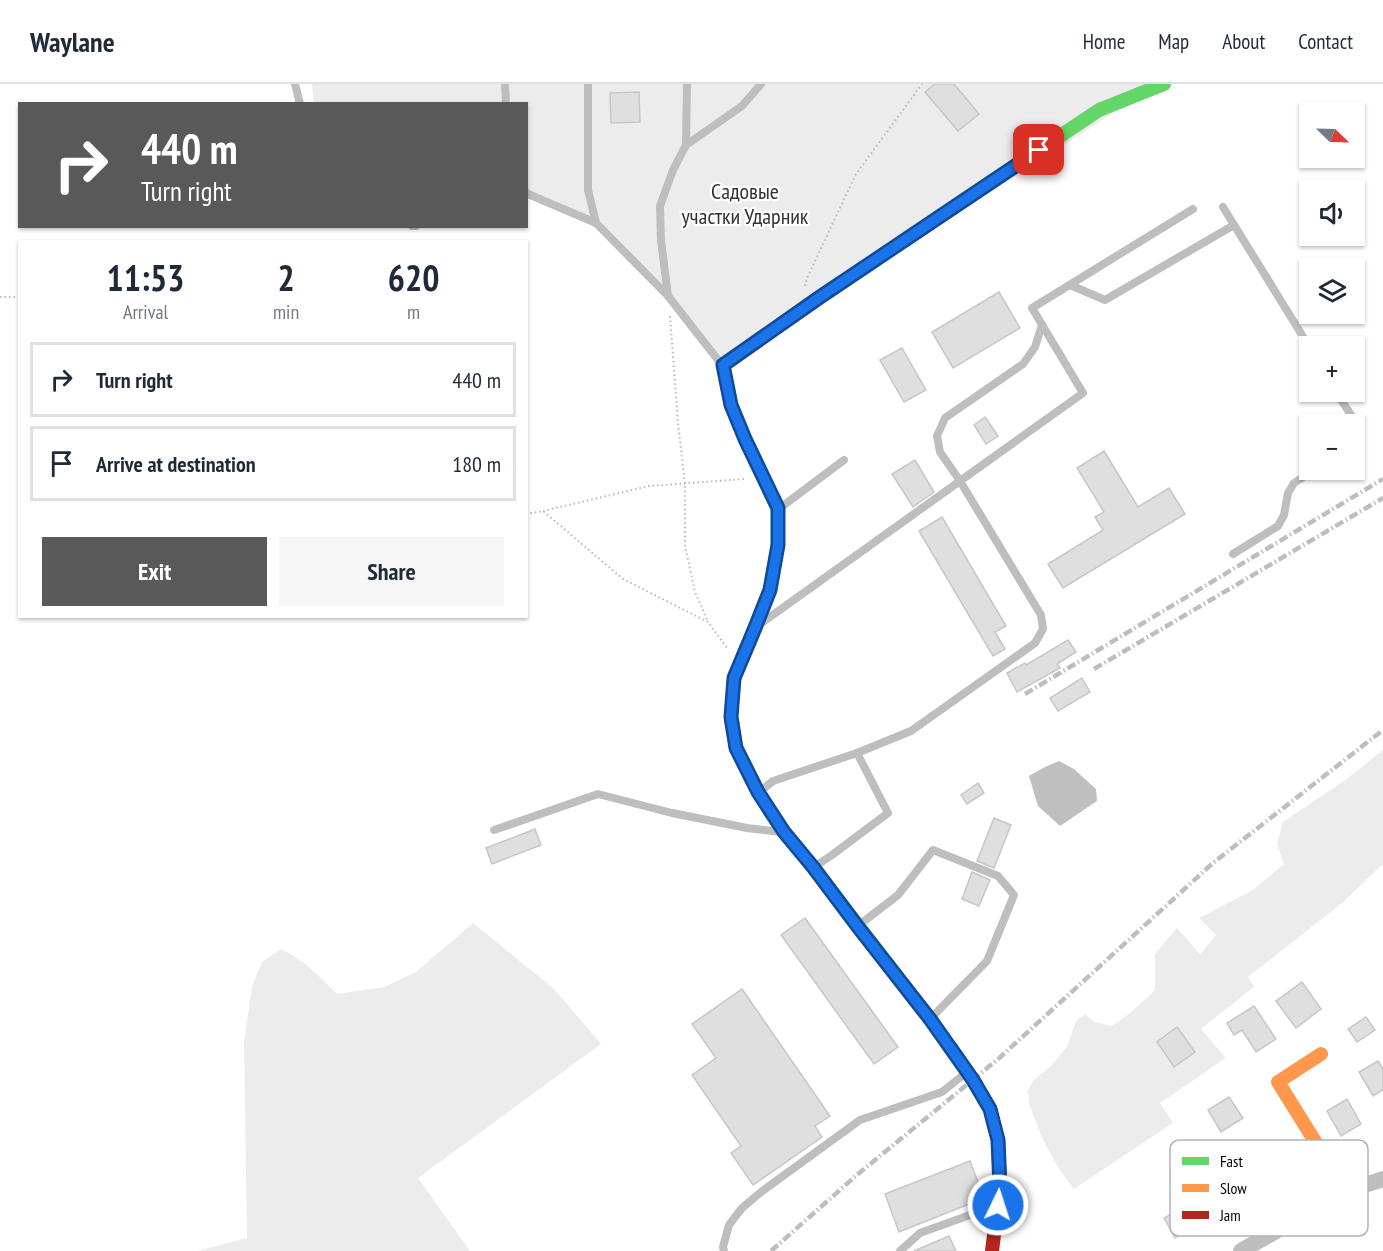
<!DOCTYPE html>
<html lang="en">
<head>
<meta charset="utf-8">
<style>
	:root { --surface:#fff; --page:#f6f6f7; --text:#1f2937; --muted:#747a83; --line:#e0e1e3; --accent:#595959 }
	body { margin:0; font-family:"PT Sans Narrow",sans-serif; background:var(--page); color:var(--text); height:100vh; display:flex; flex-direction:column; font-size:22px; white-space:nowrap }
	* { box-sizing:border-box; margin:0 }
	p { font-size:20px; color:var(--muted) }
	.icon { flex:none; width:33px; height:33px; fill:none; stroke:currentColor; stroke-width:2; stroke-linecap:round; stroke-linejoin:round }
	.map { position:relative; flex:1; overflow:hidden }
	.panel { position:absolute; left:18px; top:156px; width:510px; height:378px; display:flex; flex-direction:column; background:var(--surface); border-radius:0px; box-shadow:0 2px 4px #0004 }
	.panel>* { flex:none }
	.hud { position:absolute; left:18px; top:18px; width:510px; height:126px; border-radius:0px; box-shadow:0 2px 4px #0004; background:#595959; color:#fff; overflow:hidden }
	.needle { width:39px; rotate:113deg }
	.controls { position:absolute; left:1299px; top:18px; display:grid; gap:12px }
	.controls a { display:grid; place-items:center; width:66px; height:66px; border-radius:0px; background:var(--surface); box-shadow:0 2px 4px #0004; font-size:30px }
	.pin { position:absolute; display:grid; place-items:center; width:51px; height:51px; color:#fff; margin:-26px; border-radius:12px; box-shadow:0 3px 9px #0006 }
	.me { position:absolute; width:66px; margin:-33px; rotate:4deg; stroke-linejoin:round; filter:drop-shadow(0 0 4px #0008) }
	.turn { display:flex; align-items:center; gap:21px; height:126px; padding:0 24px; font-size:27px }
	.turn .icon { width:78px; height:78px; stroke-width:2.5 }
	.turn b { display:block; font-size:42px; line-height:51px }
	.eta { display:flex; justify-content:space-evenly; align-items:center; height:102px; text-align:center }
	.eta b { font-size:36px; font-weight:800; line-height:42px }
	.cta { display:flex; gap:12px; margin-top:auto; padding:12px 24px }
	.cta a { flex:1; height:69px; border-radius:0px; background:var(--accent); color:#fff; font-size:24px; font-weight:800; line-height:69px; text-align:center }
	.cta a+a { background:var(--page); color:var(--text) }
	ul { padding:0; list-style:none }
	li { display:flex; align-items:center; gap:18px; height:75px; margin:0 12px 9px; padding:0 12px; border:3px solid var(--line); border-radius:0px }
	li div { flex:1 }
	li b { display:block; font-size:22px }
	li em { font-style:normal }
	header { display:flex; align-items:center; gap:36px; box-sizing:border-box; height:84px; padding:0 30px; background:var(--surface); border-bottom:2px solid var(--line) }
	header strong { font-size:28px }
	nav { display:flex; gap:33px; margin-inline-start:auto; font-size:21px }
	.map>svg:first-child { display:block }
	.green { fill:#ececec }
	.water { fill:#bfbfbf }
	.building { fill:#dfdfdf; stroke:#c7c7c7; stroke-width:1.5 }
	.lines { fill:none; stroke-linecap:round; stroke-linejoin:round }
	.path { stroke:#b9b9b9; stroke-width:2; stroke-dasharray:1.5 3; stroke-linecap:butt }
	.lane { stroke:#bebebe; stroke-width:8 }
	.street { stroke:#bebebe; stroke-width:16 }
	.fast { stroke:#63d668; stroke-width:14 }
	.slow { stroke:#ff974d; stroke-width:14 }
	.jam { stroke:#b3261e; stroke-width:14 }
	.rail { stroke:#bebebe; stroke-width:4.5; stroke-dasharray:9 3 1.5 3; stroke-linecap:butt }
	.route-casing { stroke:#114b97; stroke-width:15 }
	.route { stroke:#1a73e8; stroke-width:10 }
	.labels { text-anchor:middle; stroke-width:4.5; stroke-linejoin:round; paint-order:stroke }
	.park-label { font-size:22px; fill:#333; stroke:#fff }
	.key { fill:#fff; stroke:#b2b2b2; stroke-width:1.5 }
	.key-label { font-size:16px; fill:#000 }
</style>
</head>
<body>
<header>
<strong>Waylane</strong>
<nav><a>Home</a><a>Map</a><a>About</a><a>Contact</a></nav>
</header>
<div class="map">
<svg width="1383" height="1167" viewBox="0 0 1383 1167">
	<rect width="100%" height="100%" fill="#fff"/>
	<g class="green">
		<path d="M 312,0 L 1164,0 L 1152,4 L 723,281 L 668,212 L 596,139 L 527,110 L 526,20 L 314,19 Z"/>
		<path d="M 1383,666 L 1383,780 L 1342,819 L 1248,893 L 1254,903 L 1201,945 L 1226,974 L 1160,1019 L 1173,1039 L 1074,1105 L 1061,1088 L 1044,1058 L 1029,1020 L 1028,1006 L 1034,996 L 1051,982 L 1067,963 L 1076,937 L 1085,930 L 1094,938 L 1112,942 L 1130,929 L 1155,906 L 1155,870 L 1177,844 L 1200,870 L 1216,851 L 1199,834 L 1253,806 L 1284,780 L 1277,759 L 1283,738 L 1344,697 Z"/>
		<path d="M 473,839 L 554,905 L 601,960 L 418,1094 L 470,1167 L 198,1167 L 247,1154 L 244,959 L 252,902 L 262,878 L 281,865 C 304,876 319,892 337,910 L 384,903 L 416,888 Z"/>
	</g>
	<path class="water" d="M 1059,677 L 1074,685 L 1096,705 L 1097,717 L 1060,742 L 1038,722 L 1029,692 L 1045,683 Z"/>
	<g class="building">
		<path d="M 935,0 L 954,0 L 979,30 L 958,47 L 925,8 Z"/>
		<path d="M 639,8 L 640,38 L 611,39 L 610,9 Z"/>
		<path d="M 999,208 L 1020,244 L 953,284 L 932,248 Z"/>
		<path d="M 902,264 L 926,306 L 904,318 L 880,276 Z"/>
		<path d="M 985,333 L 998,352 L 986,360 L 974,341 Z"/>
		<path d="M 1104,367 L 1138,423 L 1169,404 L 1185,430 L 1063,504 L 1048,480 L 1103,446 L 1095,433 L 1104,428 L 1077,384 Z"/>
		<path d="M 915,376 L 934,408 L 913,423 L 892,390 Z"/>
		<path d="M 942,433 L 1006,542 L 995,548 L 1005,565 L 993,572 L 919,447 Z"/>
		<path d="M 1068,556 L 1076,568 L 1057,580 L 1060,584 L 1017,608 L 1007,589 L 1025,579 L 1026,581 Z"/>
		<path d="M 1082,594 L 1090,608 L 1058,627 L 1050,614 Z"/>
		<path d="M 978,699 L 984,709 L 967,720 L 961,711 Z"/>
		<path d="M 994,734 L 1011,741 L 994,784 L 977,777 Z"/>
		<path d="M 535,745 L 541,761 L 492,780 L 486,764 Z"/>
		<path d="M 972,788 L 990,796 L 979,822 L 962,815 Z"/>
		<path d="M 805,834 L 898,963 L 874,980 L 781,851 Z"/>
		<path d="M 1302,898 L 1321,925 L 1296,944 L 1276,917 Z"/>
		<path d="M 742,905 L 830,1032 L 815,1042 L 822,1053 L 753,1101 L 731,1069 L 741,1062 L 692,991 L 716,974 L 692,940 Z"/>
		<path d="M 1254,922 L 1276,955 L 1256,968 L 1242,946 L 1234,951 L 1227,939 Z"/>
		<path d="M 1366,933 L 1375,946 L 1357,958 L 1348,945 Z"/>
		<path d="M 1177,943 L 1195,968 L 1174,983 L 1157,958 Z"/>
		<path d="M 1378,977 L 1383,985 L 1383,1006 L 1373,1012 L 1359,988 Z"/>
		<path d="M 1229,1013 L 1243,1034 L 1221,1048 L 1208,1026 Z"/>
		<path d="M 1347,1015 L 1361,1040 L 1341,1052 L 1327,1027 Z"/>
		<path d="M 970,1077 L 984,1114 L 899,1148 L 885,1110 Z"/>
		<path d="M 1198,1115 L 1209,1134 L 1175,1154 L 1164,1134 Z"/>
		<path d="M 949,1152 L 956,1167 L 914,1167 Z"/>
	</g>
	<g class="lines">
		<g class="path">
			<path d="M 805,202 L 807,194 L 856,90 L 922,0"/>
			<path d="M 0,213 L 20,213"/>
			<path d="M 670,232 L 678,339 L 685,400 L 685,461 L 695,508 L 708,538"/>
			<path d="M 543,427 L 649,402 L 744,395"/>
			<path d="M 526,430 L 543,427 L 623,495 L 708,538 L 727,564"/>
		</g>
		<g class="lane">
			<path d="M 295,0 L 300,20"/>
			<path d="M 505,0 L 506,20"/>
			<path d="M 588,0 L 588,106 L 596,139"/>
			<path d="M 686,61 L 742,22 L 761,0"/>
			<path d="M 526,108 L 528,110 L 596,139 L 668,212 L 722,281"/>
			<path d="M 1223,123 L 1310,264"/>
			<path d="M 412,142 L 416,142"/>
			<path d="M 1070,201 L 1105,216 L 1234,141"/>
			<path d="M 668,212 L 661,156 L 660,122 L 673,86 L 686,61 L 687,0"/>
			<path d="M 1336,308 L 1355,337 L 1357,350 L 1354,354"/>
			<path d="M 780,424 L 844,376"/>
			<path d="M 1233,470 L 1278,442 L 1284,431 L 1288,409 L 1294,399 L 1314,386"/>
			<path d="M 763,538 L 1083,309 L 1032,224 L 1193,125"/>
			<path d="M 857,669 L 911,647 L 1035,559 L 1043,545 L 1041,531 L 960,397 L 940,368 L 937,352 L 945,334 L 1023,280 L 1035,263 L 1042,241"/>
			<path d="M 759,708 L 773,697 L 857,669 L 888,729 L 832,771 L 814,783"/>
			<path d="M 494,746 L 598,710 L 672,729 L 747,744 L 780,748"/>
			<path d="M 859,841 L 898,811 L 933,766 L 998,792 L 1014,811 L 987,877 L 931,934"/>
			<path d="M 724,1167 L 723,1163 L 729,1141 L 742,1124 L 761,1108 L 860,1036 L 942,1008 L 967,988"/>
			<path d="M 900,1167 L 920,1149 L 995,1122"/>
		</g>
		<path class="street" d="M 1241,1167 L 1346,1107 L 1383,1095"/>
		<g class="fast">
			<path d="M 912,151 L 1099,26 L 1164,0"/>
			<path d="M 734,274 L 723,281 L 731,321 L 745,355 L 778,425 L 778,461 L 770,505 L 734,594 L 731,633 L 736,664 L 758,708 L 784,748 L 813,783 L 930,935 L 951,964"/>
		</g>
		<g class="slow">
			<path d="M 734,274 L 820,213 L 912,151"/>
			<path d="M 1321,970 L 1278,998 L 1346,1107"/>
		</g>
		<path class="jam" d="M 951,964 L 973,996 L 990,1025 L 998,1056 L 1000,1103 L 992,1167"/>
		<g class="rail">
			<path d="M 1094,585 L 1383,414"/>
			<path d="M 1025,610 L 1383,395"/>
			<path d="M 771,1167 L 858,1090 L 997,976 L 1213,779 L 1383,646"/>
		</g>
	</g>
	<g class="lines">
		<g class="route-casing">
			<path id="route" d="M 998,1121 L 1000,1103 L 998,1056 L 990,1025 L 973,996 L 930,935 L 858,843 L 813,783 L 784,748 L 758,708 L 736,664 L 731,633 L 734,594 L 755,544 L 770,506 L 778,461 L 778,424 L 745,355 L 731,321 L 723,281 L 820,213 L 1039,66"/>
		</g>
		<use href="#route" class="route"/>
	</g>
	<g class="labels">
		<g class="park-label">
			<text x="745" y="115">Садовые<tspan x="745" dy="25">участки Ударник</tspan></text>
		</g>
	</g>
	<rect x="1170" y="1056" width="198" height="96" rx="9" class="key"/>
	<rect x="1182" y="1073" width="27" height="8" fill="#63d668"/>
	<rect x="1182" y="1100" width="27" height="8" fill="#ff974d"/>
	<rect x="1182" y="1127" width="27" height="8" fill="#b3261e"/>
	<g class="key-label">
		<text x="1220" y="1083">Fast</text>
		<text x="1220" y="1110">Slow</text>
		<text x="1220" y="1137">Jam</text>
	</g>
</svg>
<div class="controls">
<a><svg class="needle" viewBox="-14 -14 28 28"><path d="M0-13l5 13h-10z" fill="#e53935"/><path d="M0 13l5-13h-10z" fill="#747a83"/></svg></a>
<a><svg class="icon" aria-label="sound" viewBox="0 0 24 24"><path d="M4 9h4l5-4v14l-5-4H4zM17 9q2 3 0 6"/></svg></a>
<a><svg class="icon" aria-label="layers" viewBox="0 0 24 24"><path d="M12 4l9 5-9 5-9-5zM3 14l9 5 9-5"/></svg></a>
<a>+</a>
<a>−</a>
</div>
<div class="pin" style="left:1039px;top:66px;background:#d93025"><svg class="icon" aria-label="arrive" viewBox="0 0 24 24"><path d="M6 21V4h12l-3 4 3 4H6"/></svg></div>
<svg class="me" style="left:998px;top:1121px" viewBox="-20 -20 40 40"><circle r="17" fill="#1a73e8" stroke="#fff" stroke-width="3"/><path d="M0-11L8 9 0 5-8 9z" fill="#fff"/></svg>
<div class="hud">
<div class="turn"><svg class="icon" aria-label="right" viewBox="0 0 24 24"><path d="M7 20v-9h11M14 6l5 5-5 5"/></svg><div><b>440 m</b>Turn right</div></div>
</div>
<section class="panel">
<div class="eta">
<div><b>11:53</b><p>Arrival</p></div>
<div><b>2</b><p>min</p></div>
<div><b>620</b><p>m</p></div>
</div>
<ul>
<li><svg class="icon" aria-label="right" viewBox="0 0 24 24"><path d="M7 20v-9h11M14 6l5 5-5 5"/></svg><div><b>Turn right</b></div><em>440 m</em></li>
<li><svg class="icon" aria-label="arrive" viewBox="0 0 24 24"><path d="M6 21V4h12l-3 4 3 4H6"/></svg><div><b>Arrive at destination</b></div><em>180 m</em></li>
</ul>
<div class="cta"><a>Exit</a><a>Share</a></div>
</section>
</div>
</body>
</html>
